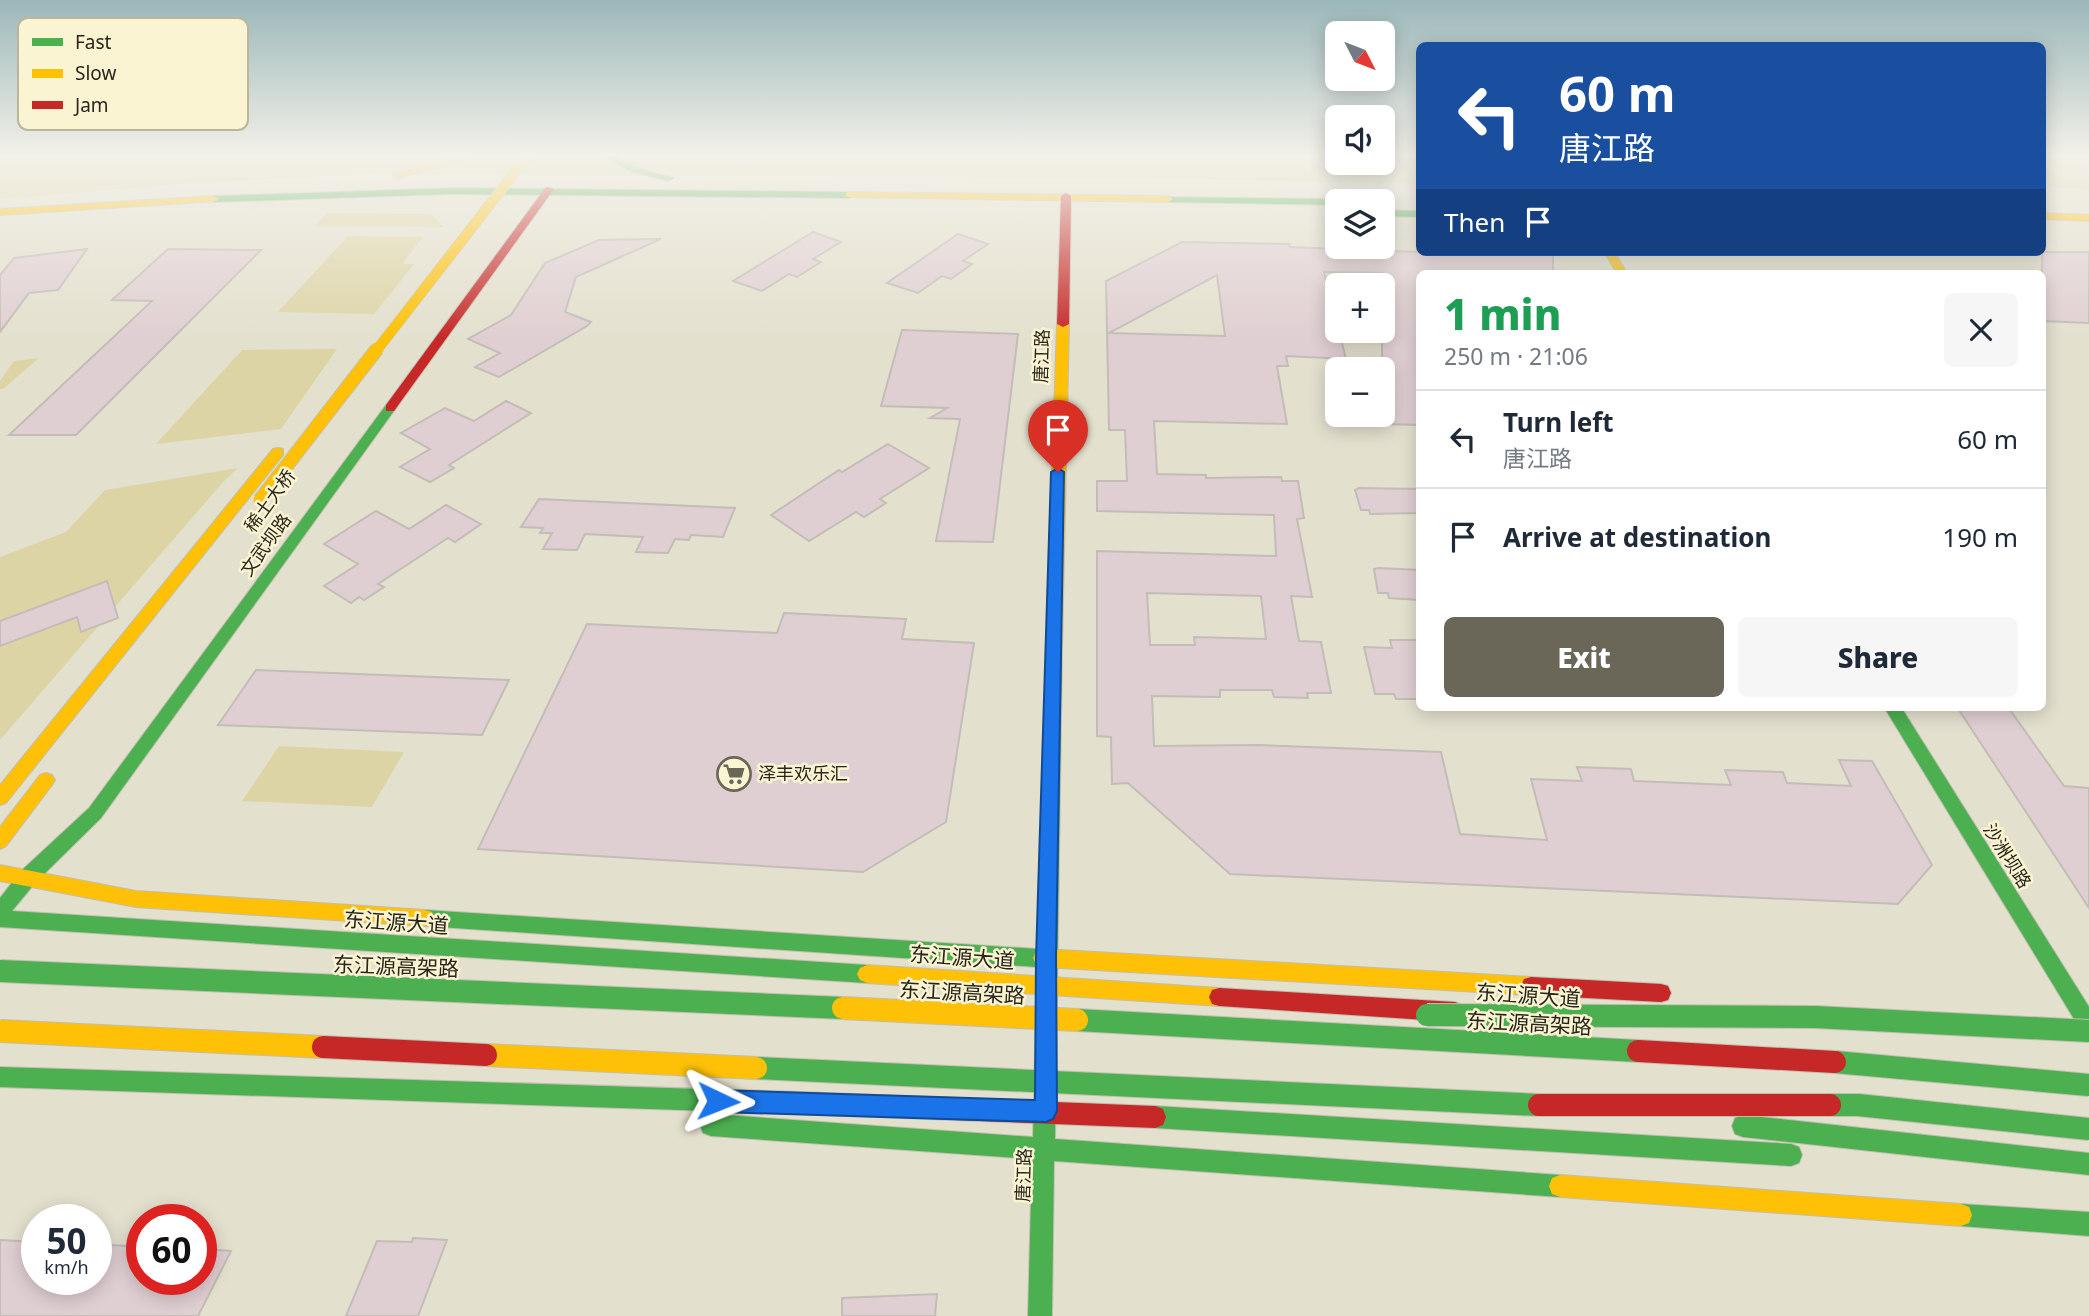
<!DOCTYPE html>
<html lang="en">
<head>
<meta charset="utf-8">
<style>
	:root { --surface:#fff; --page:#f6f6f7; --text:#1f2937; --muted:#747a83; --line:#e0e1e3; --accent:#6a6759 }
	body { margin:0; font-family:"Noto Sans","Noto Sans SC",sans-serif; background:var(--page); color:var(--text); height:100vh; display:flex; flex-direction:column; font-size:26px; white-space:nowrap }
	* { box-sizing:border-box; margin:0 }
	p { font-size:23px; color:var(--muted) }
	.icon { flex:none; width:38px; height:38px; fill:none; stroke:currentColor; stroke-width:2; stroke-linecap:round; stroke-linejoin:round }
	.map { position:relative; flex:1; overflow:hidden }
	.panel { position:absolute; left:1416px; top:270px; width:630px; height:441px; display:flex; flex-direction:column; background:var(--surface); border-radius:10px; box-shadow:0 4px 18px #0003 }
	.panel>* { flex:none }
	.guide { position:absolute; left:1416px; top:42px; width:630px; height:214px; border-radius:10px; box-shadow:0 4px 18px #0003; background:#1a4fa0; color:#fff; overflow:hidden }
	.needle { width:46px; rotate:132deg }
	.buttons { position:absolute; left:1325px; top:21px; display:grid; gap:14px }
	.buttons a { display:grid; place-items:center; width:70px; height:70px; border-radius:10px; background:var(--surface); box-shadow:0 4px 18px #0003; font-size:35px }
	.speed { position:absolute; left:21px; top:1204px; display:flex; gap:14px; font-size:35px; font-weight:700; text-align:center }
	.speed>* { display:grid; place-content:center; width:91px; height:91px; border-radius:50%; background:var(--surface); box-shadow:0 4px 18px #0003; line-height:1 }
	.speed small { font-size:18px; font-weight:400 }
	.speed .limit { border:10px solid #d22; background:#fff; color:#111 }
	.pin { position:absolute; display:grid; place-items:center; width:60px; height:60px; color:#fff; margin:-72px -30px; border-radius:50% 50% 50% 0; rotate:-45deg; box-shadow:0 0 7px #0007 }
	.pin .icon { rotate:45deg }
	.me { position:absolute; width:77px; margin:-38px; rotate:92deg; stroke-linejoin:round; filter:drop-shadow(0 0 5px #0008) }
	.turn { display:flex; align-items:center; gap:24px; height:147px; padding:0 28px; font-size:32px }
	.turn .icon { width:91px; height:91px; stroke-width:2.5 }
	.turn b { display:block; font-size:49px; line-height:60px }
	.then { display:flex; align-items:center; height:66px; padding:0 28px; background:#0003; gap:14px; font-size:26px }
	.round { display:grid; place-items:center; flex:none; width:74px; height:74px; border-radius:10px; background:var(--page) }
	.headline { display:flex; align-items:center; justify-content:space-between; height:119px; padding:0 28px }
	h1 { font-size:42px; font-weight:800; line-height:52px; color:#1e9e55 }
	.primary-button { display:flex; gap:14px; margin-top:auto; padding:14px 28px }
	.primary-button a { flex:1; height:80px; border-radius:10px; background:var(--accent); color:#fff; font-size:28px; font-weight:800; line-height:80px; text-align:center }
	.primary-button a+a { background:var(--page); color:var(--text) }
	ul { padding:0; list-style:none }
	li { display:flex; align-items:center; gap:21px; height:98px; padding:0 28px; border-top:2px solid var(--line) }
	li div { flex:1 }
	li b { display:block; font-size:26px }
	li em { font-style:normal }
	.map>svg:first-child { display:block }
	.green { fill:#ddd4a6 }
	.building { fill:#e0cfd2; stroke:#c3bcb7; stroke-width:2; fill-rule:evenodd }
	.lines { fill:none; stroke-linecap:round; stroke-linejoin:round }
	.fast-casing { stroke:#c1beb0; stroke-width:2 }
	.slow-casing { stroke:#c1beb0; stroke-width:2 }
	.jam-casing { stroke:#c1beb0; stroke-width:2 }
	.fast { fill:#4caf50; fill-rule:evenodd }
	.slow { fill:#ffc107; fill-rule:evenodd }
	.jam { fill:#c62828; fill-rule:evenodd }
	.fast-bridge-casing { stroke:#c1beb0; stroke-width:24; stroke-linecap:butt }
	.slow-bridge-far2-casing { stroke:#c1beb0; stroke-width:11; stroke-linecap:butt }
	.slow-bridge-far1-casing { stroke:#c1beb0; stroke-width:15; stroke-linecap:butt }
	.slow-bridge-casing { stroke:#c1beb0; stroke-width:24; stroke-linecap:butt }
	.jam-bridge-casing { stroke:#c1beb0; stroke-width:24; stroke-linecap:butt }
	.fast-bridge { stroke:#4caf50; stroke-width:22 }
	.slow-bridge-far2 { stroke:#ffc107; stroke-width:10 }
	.slow-bridge-far1 { stroke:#ffc107; stroke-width:13 }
	.slow-bridge { stroke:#ffc107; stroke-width:22 }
	.jam-bridge { stroke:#c62828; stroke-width:22 }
	.route { fill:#1a73e8; stroke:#114b97; stroke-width:2 }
	.labels { text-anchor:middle; stroke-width:5; stroke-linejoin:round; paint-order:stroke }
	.street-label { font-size:18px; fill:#28261a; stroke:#faf4d2 }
	.poi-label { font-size:18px; fill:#28261a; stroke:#faf4d2; text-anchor:start }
	.near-street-label { font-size:21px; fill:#28261a; stroke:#faf4d2 }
	.key { fill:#faf4d2; stroke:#bbb69b; stroke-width:2 }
	.key-label { font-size:19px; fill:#28261a }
</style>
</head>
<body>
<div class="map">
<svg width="2089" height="1316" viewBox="0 0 2089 1316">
	<rect width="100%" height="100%" fill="#e4e0ce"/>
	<g class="green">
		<path d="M 0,154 L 1337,154 L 1337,163 L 1382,163 L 1383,154 L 1419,154 L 1419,184 L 1169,178 L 369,174 L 192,183 L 0,199 Z"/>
		<path d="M 2042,154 L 2083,154 L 2089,158 L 2087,166 L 2089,189 L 2042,187 Z"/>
		<path d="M 327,213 L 431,214 L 443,227 L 315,226 Z"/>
		<path d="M 348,236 L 423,237 L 402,264 L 414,264 L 374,314 L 278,312 Z"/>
		<path d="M 337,349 L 281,429 L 156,444 L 242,350 Z"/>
		<path d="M 39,358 L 3,389 L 0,389 L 0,381 L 14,361 Z"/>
		<path d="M 238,468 L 223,482 L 0,740 L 0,557 L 66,532 L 105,490 Z"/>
		<path d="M 279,746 L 404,752 L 372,807 L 242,801 Z"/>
	</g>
	<g class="building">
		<path d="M 813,232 L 841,242 L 813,259 L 821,262 L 797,277 L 789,274 L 762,291 L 733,281 Z"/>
		<path d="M 958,234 L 988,244 L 963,261 L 972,264 L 951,279 L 942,276 L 918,293 L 887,283 Z"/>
		<path d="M 661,239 L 576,277 L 565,312 L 591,322 L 587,326 L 499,377 L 475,367 L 500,353 L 468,339 L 511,315 L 545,263 L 599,240 Z"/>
		<path d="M 1182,242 L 1289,244 L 1290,247 L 1419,252 L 1553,254 L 1553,273 L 1419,273 L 1419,425 L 1382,424 L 1382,273 L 1324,272 L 1346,359 L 1286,356 L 1288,366 L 1277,366 L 1287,424 L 1154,421 L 1157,474 L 1206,475 L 1206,478 L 1281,477 L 1282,481 L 1298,481 L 1304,518 L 1297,519 L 1312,597 L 1291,596 L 1299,641 L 1321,642 L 1331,693 L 1307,693 L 1308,698 L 1274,697 L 1272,690 L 1220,690 L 1220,697 L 1152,696 L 1154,746 L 1259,745 L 1441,752 L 1460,834 L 1547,840 L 1531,779 L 1582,781 L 1577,767 L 1631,769 L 1634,781 L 1731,785 L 1725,770 L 1783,772 L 1787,783 L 1851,786 L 1839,760 L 1872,761 L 1932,865 L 1898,904 L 1230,874 L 1128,783 L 1112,784 L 1111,737 L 1097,736 L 1097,551 L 1276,556 L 1274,515 L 1097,511 L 1097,481 L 1127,481 L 1125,430 L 1109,430 L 1106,281 ZM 1217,275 L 1225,336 L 1109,333 ZM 1147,593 L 1261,596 L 1266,639 L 1194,637 L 1195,645 L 1150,645 Z"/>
		<path d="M 87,249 L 58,290 L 29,293 L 0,332 L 0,275 L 14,258 Z"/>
		<path d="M 168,249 L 261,250 L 76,435 L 9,435 L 152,301 L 112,300 Z"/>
		<path d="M 2042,252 L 2089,252 L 2089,323 L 2042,321 Z"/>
		<path d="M 902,330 L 1018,334 L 993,542 L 936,541 L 960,419 L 930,418 L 947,408 L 881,406 Z"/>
		<path d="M 506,401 L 531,413 L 449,465 L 454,468 L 430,482 L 400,467 L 430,449 L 401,433 L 445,408 L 474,421 Z"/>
		<path d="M 888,444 L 929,468 L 880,499 L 886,503 L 864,517 L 856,512 L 809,541 L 771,515 L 839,470 L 842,472 Z"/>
		<path d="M 1359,488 L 1419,489 L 1419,513 L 1370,514 L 1369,510 L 1361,510 L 1355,490 Z"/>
		<path d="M 539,499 L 735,508 L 723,537 L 691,535 L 689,540 L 675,539 L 668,553 L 636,552 L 643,537 L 585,534 L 577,550 L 543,549 L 552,533 L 540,533 L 543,528 L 521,527 Z"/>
		<path d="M 446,505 L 481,524 L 455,542 L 448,538 L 422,555 L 378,584 L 384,587 L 364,600 L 359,597 L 351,603 L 324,586 L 358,564 L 324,544 L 376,511 L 409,529 Z"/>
		<path d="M 1378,568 L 1419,570 L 1419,600 L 1389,598 L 1388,593 L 1378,593 L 1374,569 Z"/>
		<path d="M 107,581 L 118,618 L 81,632 L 77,617 L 0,646 L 0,621 Z"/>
		<path d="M 784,613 L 906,619 L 902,639 L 974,643 L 946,822 L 863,872 L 478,849 L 587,624 L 777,633 Z"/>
		<path d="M 1390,640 L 1419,640 L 1419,699 L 1396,699 L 1394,694 L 1375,694 L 1364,647 L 1392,648 Z"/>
		<path d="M 256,670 L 509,680 L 482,735 L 218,725 Z"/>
		<path d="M 1957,707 L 2008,707 L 2064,786 L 2089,788 L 2089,908 Z"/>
		<path d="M 413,1238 L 447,1240 L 418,1316 L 346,1316 L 377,1241 L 412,1242 Z"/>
		<path d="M 0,1240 L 37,1242 L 37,1279 L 96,1279 L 96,1244 L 142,1247 L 142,1279 L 201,1279 L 201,1249 L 231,1251 L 198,1316 L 0,1316 Z"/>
		<path d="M 937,1294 L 935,1316 L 842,1316 L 842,1298 Z"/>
	</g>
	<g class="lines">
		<g class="fast-casing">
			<g id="fast">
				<path d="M 601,154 L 613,154 L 635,167 L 674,178 L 669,181 L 629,171 Z"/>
				<path d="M 452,188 L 849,192 L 854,195 L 849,198 L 452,194 L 214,202 L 209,199 L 214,196 Z"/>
				<path d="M 1165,197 L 1337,199 L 1341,201 L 1337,201 L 1337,205 L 1168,202 L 1163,199 Z"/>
				<path d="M 1382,210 L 1419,211 L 1419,217 L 1382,216 Z"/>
				<path d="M 390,404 L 396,408 L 101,818 L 35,883 L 12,911 L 867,965 L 874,968 L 877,974 L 874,980 L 867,983 L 0,927 L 0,898 L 21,871 L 89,808 L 386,405 Z"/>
				<path d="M 1054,642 L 1062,648 L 1055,1139 L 1560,1175 L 1568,1178 L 1571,1186 L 1568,1194 L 1560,1197 L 1054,1161 L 1052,1316 L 1028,1316 L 1032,1159 L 711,1136 L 703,1133 L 700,1125 L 703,1117 L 711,1114 L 1033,1137 L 1037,967 L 425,926 L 418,924 L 415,918 L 418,912 L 425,910 L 1038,949 L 1046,648 Z"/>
				<path d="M 1884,707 L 1901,707 L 2089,1007 L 2089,1035 L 2082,1032 Z"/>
				<path d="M 0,1067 L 800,1092 L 808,1095 L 811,1103 L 808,1111 L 800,1114 L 0,1087 Z"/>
				<path d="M 1155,1106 L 1791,1144 L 1799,1147 L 1802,1155 L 1799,1163 L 1791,1166 L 1155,1128 L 1147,1125 L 1144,1117 L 1147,1109 Z"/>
				<path d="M 1743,1115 L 2089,1153 L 2089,1175 L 1743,1137 L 1735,1134 L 1732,1126 L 1735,1118 Z"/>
				<path d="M 1961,1204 L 2089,1212 L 2089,1236 L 1961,1226 L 1953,1223 L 1950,1215 L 1953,1207 Z"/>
			</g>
		</g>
		<g class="slow-casing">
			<g id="slow">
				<path d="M 466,154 L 482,154 L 398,178 L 393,175 Z"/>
				<path d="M 849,192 L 1168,196 L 1173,199 L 1168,202 L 846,197 L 846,193 Z"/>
				<path d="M 214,196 L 219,199 L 217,201 L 0,215 L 0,209 Z"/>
				<path d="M 2042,213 L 2089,215 L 2089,221 L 2042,219 Z"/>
				<path d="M 1604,252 L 1614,252 L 1627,273 L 1617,273 Z"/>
				<path d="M 1063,321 L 1069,324 L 1062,648 L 1054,654 L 1046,648 L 1057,324 Z"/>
				<path d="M 278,448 L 283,449 L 283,455 L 6,803 L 0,805 L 0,785 L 273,449 Z"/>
				<path d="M 46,773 L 52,775 L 55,780 L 52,785 L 6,846 L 0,849 L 0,827 L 40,775 Z"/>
				<path d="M 0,865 L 136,891 L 425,910 L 432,912 L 435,918 L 432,924 L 425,926 L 136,907 L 0,881 Z"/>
				<path d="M 1043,949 L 1531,977 L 1538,979 L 1541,986 L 1538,993 L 1531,995 L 1043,967 L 1036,964 L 1033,958 L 1036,952 Z"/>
				<path d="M 867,965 L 1219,988 L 1226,990 L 1229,997 L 1226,1004 L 1219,1006 L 867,983 L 860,980 L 857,974 L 860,968 Z"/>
				<path d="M 1560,1175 L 1961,1204 L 1969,1207 L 1972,1215 L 1969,1223 L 1961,1226 L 1560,1197 L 1552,1194 L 1549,1186 L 1552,1178 Z"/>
			</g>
		</g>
		<g class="jam-casing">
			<g id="jam">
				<path d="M 546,187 L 554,189 L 394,411 L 386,411 L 386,405 Z"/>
				<path d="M 1066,193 L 1071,196 L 1069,324 L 1063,327 L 1057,324 L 1061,196 Z"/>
				<path d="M 1531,977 L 1661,984 L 1668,986 L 1671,993 L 1668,1000 L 1661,1002 L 1531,995 L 1524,993 L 1521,986 L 1524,979 Z"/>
				<path d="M 1219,988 L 1455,1002 L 1462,1005 L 1465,1012 L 1462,1019 L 1455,1022 L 1219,1006 L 1212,1004 L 1209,997 L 1212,990 Z"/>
				<path d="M 800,1092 L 1155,1106 L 1163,1109 L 1166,1117 L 1163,1125 L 1155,1128 L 800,1114 L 792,1111 L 789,1103 L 792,1095 Z"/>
			</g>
		</g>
		<use href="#fast" class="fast"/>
		<use href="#slow" class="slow"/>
		<use href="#jam" class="jam"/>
		<g class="fast-bridge-casing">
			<g id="fast-bridge">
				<path d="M 0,971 L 843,1008"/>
				<path d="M 1427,1015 L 1815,1017 L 2089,1031"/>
				<path d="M 1077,1020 L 1638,1051"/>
				<path d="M 1835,1062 L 2089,1085"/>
				<path d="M 756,1068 L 1539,1105"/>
				<path d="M 1830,1105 L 1858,1105 L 2089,1129"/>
			</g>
		</g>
		<g class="slow-bridge-far2-casing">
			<path id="slow-bridge-far2" d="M 376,351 L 529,154"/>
		</g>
		<g class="slow-bridge-far1-casing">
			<path id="slow-bridge-far1" d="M 260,500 L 377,349"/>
		</g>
		<g class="slow-bridge-casing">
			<g id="slow-bridge">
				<path d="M 843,1008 L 1077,1020"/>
				<path d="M 0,1031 L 323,1047"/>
				<path d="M 486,1055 L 756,1068"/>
			</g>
		</g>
		<g class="jam-bridge-casing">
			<g id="jam-bridge">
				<path d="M 323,1047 L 486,1055"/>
				<path d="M 1638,1051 L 1835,1062"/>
				<path d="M 1539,1105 L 1830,1105"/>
			</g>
		</g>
		<use href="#fast-bridge" class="fast-bridge"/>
		<use href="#slow-bridge-far2" class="slow-bridge-far2"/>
		<use href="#slow-bridge-far1" class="slow-bridge-far1"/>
		<use href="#slow-bridge" class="slow-bridge"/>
		<use href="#jam-bridge" class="jam-bridge"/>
	</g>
	<linearGradient id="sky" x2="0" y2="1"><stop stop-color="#9bb7b9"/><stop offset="0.46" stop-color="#f3f1e9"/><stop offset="1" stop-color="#f3f1e9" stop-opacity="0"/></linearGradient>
	<rect width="2089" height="338" fill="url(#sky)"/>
	<path class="route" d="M 1058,468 L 1064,472 L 1056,958 L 1057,1111 L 1053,1119 L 1046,1122 L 718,1112 L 710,1109 L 707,1101 L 710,1093 L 718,1090 L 1035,1100 L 1036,958 L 1051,472 Z"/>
	<defs>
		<g id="supermarket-ring" transform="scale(1.75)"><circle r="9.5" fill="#faf4d2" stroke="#6a6759" stroke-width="1.5"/><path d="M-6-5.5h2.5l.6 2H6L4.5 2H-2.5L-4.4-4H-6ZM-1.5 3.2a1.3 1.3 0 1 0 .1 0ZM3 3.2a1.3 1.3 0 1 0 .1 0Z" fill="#6a6759"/></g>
	</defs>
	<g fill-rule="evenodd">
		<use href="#supermarket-ring" x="734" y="774"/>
	</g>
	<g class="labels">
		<g class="street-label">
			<text transform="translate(1042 356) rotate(-88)" y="6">唐江路</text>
			<text transform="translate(270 501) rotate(-54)" y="6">稀土大桥</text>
			<text transform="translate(266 545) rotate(-54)" y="6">文武坝路</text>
			<text transform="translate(2007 856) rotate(58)" y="6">沙洲坝路</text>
			<text transform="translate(1024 1175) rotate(-88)" y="6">唐江路</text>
		</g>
		<g class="poi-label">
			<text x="758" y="780">泽丰欢乐汇</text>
		</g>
		<g class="near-street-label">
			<text transform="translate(396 923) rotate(4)" y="7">东江源大道</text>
			<text transform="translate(962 958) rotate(4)" y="7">东江源大道</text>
			<text transform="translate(396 967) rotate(2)" y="7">东江源高架路</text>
			<text transform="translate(962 993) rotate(3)" y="7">东江源高架路</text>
			<text transform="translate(1528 996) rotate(4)" y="7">东江源大道</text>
			<text transform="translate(1529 1024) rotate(3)" y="7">东江源高架路</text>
		</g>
	</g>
	<rect x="18" y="18" width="230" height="112" rx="10" class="key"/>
	<rect x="32" y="38" width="31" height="8" fill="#4caf50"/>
	<rect x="32" y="69" width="31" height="9" fill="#ffc107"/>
	<rect x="32" y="101" width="31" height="8" fill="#c62828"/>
	<g class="key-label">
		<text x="75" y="49">Fast</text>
		<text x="75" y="80">Slow</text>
		<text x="75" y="112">Jam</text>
	</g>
</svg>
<div class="buttons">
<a><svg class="needle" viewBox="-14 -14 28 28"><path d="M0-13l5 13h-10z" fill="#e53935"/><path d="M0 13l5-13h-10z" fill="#747a83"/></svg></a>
<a><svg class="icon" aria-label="sound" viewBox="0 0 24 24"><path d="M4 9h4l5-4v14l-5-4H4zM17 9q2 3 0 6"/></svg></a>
<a><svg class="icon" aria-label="layers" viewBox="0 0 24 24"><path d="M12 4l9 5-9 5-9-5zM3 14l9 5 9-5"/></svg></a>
<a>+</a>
<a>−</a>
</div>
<div class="speed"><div>50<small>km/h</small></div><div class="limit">60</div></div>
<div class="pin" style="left:1058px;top:472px;background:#d93025"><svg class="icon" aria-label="arrive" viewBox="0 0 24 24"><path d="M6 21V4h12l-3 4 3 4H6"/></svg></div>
<svg class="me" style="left:718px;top:1101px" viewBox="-20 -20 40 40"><path d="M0-17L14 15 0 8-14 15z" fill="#1a73e8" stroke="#fff" stroke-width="4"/></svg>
<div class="guide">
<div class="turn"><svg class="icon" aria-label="left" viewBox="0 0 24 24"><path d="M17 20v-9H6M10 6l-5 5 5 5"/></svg><div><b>60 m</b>唐江路</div></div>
<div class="then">Then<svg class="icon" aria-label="arrive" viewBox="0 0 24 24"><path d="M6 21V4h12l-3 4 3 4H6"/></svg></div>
</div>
<section class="panel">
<div class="headline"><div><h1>1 min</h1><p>250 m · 21:06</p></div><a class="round"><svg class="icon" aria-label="close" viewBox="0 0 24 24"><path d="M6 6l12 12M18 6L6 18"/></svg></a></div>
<ul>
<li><svg class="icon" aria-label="left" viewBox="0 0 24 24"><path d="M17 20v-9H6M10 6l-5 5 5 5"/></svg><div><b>Turn left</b><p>唐江路</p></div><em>60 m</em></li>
<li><svg class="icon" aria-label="arrive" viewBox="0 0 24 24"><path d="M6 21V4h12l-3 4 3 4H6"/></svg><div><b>Arrive at destination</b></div><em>190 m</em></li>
</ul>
<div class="primary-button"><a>Exit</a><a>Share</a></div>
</section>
</div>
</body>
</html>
